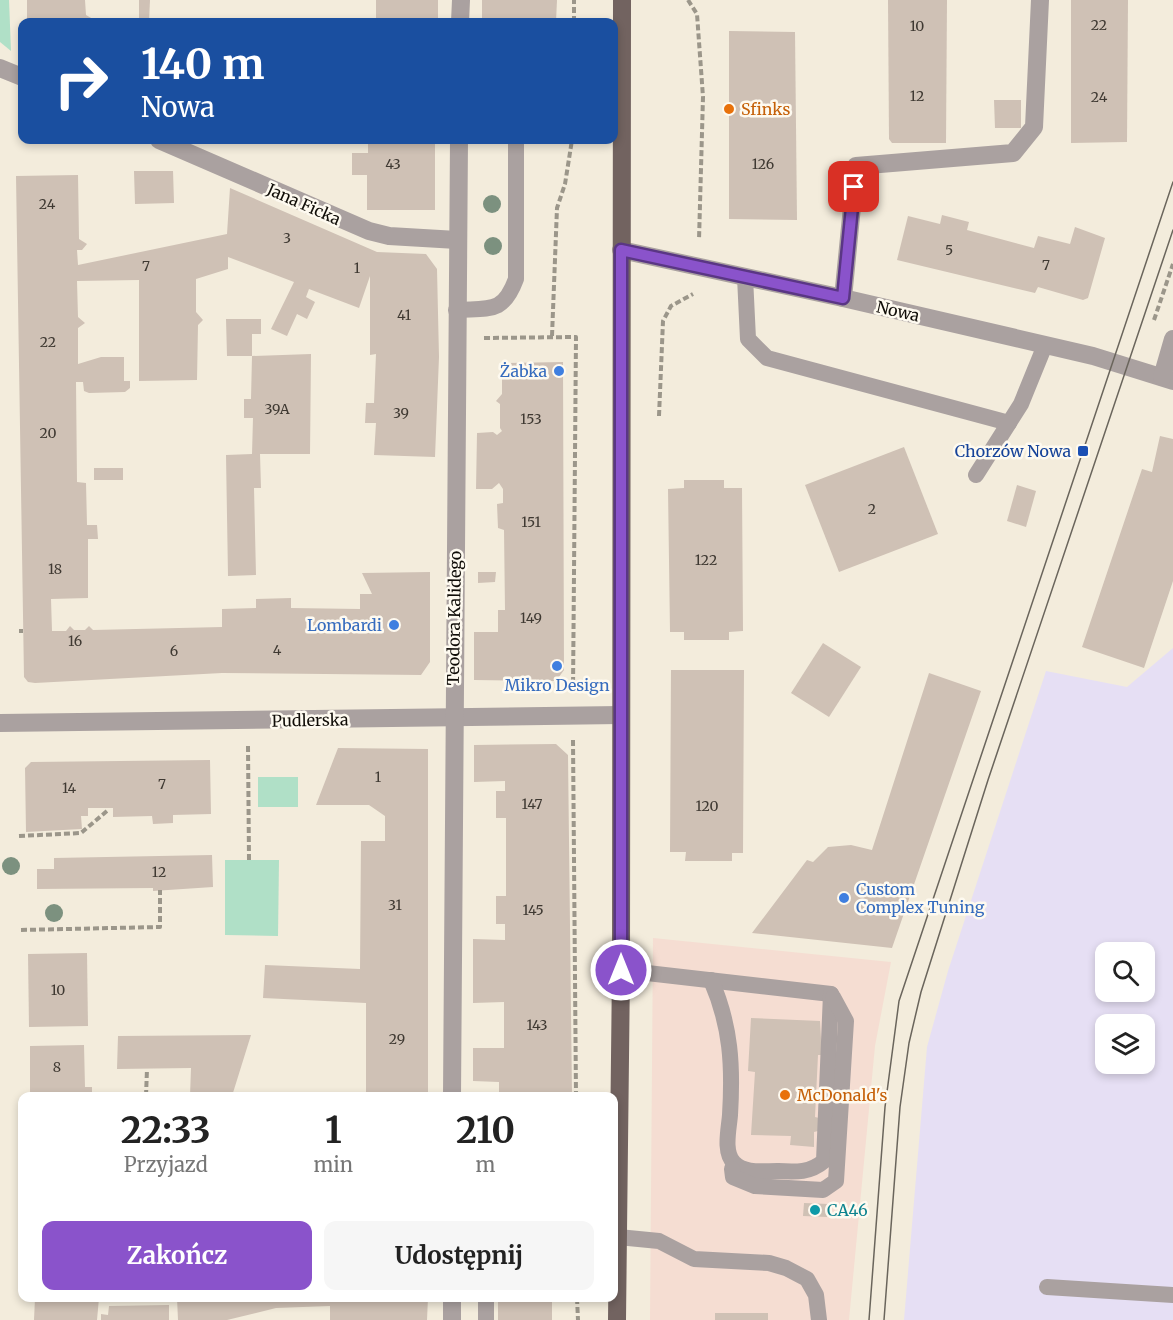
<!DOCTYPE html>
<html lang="pl">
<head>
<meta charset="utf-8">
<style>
	:root { --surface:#fff; --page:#f6f6f6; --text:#222; --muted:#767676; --accent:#8a53cb }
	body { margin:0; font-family:Merriweather,serif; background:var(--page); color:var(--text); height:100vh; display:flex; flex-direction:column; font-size:22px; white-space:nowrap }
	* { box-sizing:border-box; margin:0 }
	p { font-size:20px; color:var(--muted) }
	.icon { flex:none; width:33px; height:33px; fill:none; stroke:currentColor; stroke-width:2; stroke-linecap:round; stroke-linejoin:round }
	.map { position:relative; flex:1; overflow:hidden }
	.drawer { position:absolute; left:18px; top:1092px; width:600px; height:210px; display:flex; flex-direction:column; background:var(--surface); border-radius:12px; box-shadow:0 3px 9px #0003 }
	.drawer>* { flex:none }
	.banner { position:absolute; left:18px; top:18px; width:600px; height:126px; border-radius:12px; box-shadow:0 3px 9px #0003; background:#1a4fa0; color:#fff; overflow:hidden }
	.buttons { position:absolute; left:1095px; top:942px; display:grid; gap:12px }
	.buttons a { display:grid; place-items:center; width:60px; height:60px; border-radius:12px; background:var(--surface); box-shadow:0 3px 9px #0003; font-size:30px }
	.pin { position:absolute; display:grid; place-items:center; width:51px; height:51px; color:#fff; margin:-26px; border-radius:12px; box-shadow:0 3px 9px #0006 }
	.me { position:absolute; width:66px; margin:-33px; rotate:0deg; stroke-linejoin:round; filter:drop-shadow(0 0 4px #0008) }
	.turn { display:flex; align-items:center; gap:21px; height:126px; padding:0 24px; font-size:27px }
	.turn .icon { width:78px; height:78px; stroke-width:2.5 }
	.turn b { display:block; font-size:42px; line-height:51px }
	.eta { display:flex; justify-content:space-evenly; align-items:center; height:102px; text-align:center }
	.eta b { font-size:36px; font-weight:700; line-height:42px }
	.action { display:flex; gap:12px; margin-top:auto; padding:12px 24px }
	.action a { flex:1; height:69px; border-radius:12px; background:var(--accent); color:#fff; font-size:24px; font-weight:700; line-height:69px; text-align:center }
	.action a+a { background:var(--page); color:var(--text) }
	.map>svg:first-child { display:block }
	.commercial { fill:#f5ddd2 }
	.industrial { fill:#e6dff4; fill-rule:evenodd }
	.green { fill:#b0e0c7 }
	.building { fill:#cfc1b5 }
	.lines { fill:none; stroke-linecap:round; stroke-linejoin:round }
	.path { stroke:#9b968a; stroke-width:4; stroke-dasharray:6 3; stroke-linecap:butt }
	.lane { stroke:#aaa1a0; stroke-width:16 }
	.street { stroke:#aaa1a0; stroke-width:18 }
	.primary { stroke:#726360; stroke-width:18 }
	.tram { stroke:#6a655c; stroke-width:1.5 }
	.tree { fill:#7c917f }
	.route-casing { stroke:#5a3684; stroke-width:15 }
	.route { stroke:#8a53cb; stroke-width:10 }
	.food-dot { fill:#e8710a; stroke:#fefaf0; stroke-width:2 }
	.shop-dot { fill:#3f7fe0; stroke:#fefaf0; stroke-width:2 }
	.transit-dot { fill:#1a4fb4; stroke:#fefaf0; stroke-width:2 }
	.culture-dot { fill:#0f9aa8; stroke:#fefaf0; stroke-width:2 }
	.labels { text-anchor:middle; stroke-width:5; stroke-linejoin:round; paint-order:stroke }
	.number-label { font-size:14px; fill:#3f3932 }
	.food-label { font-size:16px; fill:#c56008; stroke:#fefaf0; text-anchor:start }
	.street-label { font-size:16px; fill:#0f0c07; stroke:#fefaf0 }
	.shop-label { font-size:16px; fill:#366cbe; stroke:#fefaf0; text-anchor:end }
	.transit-label { font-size:16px; fill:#164399; stroke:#fefaf0; text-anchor:end }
	.culture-label { font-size:16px; fill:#0d838f; stroke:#fefaf0; text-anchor:start }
</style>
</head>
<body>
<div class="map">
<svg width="1173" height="1320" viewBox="0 0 1173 1320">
	<rect width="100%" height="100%" fill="#f3ecdc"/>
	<path class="commercial" d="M 653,938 L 891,962 L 875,1046 L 849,1320 L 650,1320 Z"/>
	<path class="industrial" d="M 1173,648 L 1173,1320 L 904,1320 L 927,1047 L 948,971 L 1046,671 L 1127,687 ZM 1106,952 L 1144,952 L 1144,992 L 1106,992 ZM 1106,1024 L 1144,1024 L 1144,1064 L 1106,1064 Z"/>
	<g class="green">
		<path d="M 0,0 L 9,0 L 11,51 L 0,42 Z"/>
		<rect x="258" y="777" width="40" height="30"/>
		<path d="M 225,860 L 279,860 L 278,936 L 225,935 Z"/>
	</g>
	<g class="building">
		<path d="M 27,0 L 85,0 L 86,15 L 98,22 L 27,22 Z"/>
		<path d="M 139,0 L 150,0 L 149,22 L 139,22 Z"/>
		<rect x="376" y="0" width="62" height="22"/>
		<path d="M 482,0 L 557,0 L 556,22 L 482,22 Z"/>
		<path d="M 888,0 L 947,0 L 946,143 L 892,143 L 889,139 Z"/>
		<path d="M 1071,0 L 1128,0 L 1127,142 L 1071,143 Z"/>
		<path d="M 729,31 L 795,32 L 797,220 L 729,219 Z"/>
		<path d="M 994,100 L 1021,100 L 1021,128 L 995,128 Z"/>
		<path d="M 368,140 L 435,140 L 435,210 L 367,210 L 367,175 L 352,175 L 352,153 L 368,153 Z"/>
		<path d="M 134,171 L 173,171 L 174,203 L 135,204 Z"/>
		<path d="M 78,175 L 79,239 L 87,244 L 82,250 L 77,250 L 78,265 L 227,234 L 230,188 L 377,252 L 426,254 L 437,269 L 439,357 L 435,457 L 374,455 L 376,423 L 365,423 L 366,403 L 374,403 L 376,354 L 370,355 L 370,276 L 359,308 L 309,289 L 306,297 L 315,302 L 307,319 L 297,314 L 287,336 L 271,329 L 294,282 L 228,257 L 228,269 L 196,279 L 196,312 L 203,320 L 198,325 L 197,380 L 139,381 L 139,280 L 77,281 L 78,317 L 85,323 L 78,328 L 78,364 L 101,357 L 124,357 L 124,381 L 130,381 L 130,388 L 125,392 L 89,393 L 84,391 L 83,382 L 76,382 L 77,482 L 86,483 L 87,525 L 97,525 L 98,539 L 88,539 L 88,598 L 51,599 L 52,631 L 66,631 L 70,626 L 74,630 L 85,630 L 89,626 L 93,630 L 222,627 L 222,609 L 256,608 L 256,599 L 291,598 L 291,608 L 360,609 L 360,594 L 372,594 L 362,573 L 430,572 L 430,662 L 421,675 L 222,673 L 35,683 L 28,682 L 24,677 L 16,176 Z"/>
		<path d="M 942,215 L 969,222 L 967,230 L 1034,248 L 1038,236 L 1070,244 L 1075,227 L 1105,238 L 1088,298 L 1083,300 L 1038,287 L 1035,293 L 897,260 L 908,216 L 940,224 Z"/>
		<path d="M 226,319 L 261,319 L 261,334 L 252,334 L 252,356 L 311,354 L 310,454 L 260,454 L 261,488 L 254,488 L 256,575 L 228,576 L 226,455 L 252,454 L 253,418 L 244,418 L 244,399 L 251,399 L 252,356 L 227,356 Z"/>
		<path d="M 563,362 L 564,670 L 556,681 L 474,680 L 474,632 L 498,632 L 498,610 L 505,610 L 504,530 L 498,528 L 497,504 L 503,503 L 503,489 L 499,483 L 492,489 L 476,489 L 477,433 L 493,432 L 497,435 L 502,431 L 500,428 L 500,404 L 496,401 L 502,394 L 502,363 Z"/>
		<path d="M 1160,436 L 1173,439 L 1173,581 L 1144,668 L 1082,647 L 1142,469 L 1152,472 Z"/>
		<path d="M 904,447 L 938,534 L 839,572 L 805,485 Z"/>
		<rect x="94" y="468" width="29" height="12"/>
		<path d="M 684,480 L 724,480 L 724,488 L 742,488 L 743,631 L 729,632 L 729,640 L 684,640 L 684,632 L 670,632 L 668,489 L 684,488 Z"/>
		<path d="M 1017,485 L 1036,491 L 1026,527 L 1007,521 Z"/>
		<path d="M 478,572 L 496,572 L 495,582 L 478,583 Z"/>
		<path d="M 823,643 L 861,667 L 829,717 L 791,693 Z"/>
		<path d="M 671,670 L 744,670 L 743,853 L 732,853 L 732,861 L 685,861 L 686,852 L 670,852 Z"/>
		<path d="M 929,673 L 981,691 L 892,948 L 752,933 L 807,860 L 813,862 L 828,847 L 851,845 L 872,850 Z"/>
		<path d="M 556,744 L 568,755 L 572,1096 L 499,1096 L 499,1082 L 473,1081 L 473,1048 L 504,1048 L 504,1002 L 473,1003 L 473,939 L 505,940 L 505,924 L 496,924 L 496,896 L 506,896 L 506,818 L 496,818 L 496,791 L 505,791 L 505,781 L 474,782 L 474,745 Z"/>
		<path d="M 338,748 L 428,749 L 428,1096 L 366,1096 L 366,1003 L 263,998 L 265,965 L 360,969 L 361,841 L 385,841 L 385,816 L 369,805 L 316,805 Z"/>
		<path d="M 210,760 L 211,814 L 173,815 L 173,823 L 153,824 L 152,816 L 113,817 L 113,808 L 88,808 L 88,816 L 81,816 L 82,829 L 26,832 L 25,768 L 31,762 Z"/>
		<path d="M 212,855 L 213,887 L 153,891 L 153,888 L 37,889 L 37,869 L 54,869 L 54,858 Z"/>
		<path d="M 87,953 L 88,1026 L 29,1027 L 28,954 Z"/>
		<path d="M 751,1018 L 820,1021 L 822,1055 L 818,1055 L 815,1117 L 819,1118 L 818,1131 L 814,1132 L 814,1147 L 790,1145 L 791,1136 L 751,1135 L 755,1072 L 748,1071 Z"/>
		<path d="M 251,1035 L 232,1096 L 190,1096 L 191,1068 L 117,1069 L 118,1036 Z"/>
		<path d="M 84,1045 L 85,1087 L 92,1087 L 92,1096 L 30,1096 L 30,1046 Z"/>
		<path d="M 804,1203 L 828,1204 L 827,1217 L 803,1216 Z"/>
		<path d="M 35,1298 L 99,1298 L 97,1320 L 34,1320 Z"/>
		<path d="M 177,1298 L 428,1298 L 427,1320 L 330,1320 L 330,1306 L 276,1308 L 227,1320 L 178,1320 Z"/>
		<rect x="498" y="1298" width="54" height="22"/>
		<path d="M 169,1305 L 169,1320 L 101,1320 L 101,1314 L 108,1315 L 109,1306 Z"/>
		<rect x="715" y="1313" width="53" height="7"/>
	</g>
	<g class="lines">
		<g class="path">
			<path d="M 688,0 L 697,14 L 703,97 L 699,240"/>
			<path d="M 574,22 L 574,0"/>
			<path d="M 1154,320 L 1173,264"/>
			<path d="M 552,336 L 557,208 L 565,184 L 572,140"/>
			<path d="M 484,338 L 576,337 L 573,691"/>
			<path d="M 659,416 L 663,321 L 671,306 L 693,294"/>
			<path d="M 19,631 L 23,631"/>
			<path d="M 573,740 L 576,1096"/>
			<path d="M 248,746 L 249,860"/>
			<path d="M 19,836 L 81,833 L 107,811"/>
			<path d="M 21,930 L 160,927 L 160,890"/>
			<path d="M 146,1096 L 147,1069"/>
			<path d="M 577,1298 L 578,1320"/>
		</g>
		<g class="lane">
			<path d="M 745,277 L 748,339 L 767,358 L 1009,423"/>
			<path d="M 456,310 C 490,308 503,314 516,279 L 516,140"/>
			<path d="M 976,475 L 1021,404 L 1045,345"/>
			<path d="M 621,970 L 831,994"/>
			<path d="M 711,980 C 731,1026 733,1066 730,1115 C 729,1129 723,1152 734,1163 C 744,1174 763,1171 777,1171 C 796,1172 810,1173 824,1161 L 831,994"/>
			<path d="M 732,1169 L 733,1177 L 755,1186 L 823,1190 L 836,1181 L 846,1021 L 833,997"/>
			<path d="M 618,1237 L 659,1241 L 694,1259 L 769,1263 L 786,1268 L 807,1279 L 816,1295 L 819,1320"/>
			<path d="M 1047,1287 L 1173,1295"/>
			<path d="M 486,1320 L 486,1298"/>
		</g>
		<g class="street">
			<path d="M 460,22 L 461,0"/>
			<path d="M 0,68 L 22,77"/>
			<path d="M 159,140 L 369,231 L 389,236 L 457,240"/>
			<path d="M 621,250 L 843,298 L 1093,356 L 1173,381"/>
			<path d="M 843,298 L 856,166 L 1013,153 L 1034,127 L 1040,0"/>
			<path d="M 1162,377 L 1173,339"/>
			<path d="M 0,723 L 620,715"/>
			<path d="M 452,1096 L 459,140"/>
			<path d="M 452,1320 L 452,1298"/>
		</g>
		<path class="primary" d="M 617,1320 L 621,970 L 622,0"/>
		<g class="tram">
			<path d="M 869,1320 L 885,1107 L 899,1001 L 1173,182"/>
			<path d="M 884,1320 L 900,1107 L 909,1043 L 921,992 L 988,780 L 1173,230"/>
		</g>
	</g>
	<g class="tree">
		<circle cx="492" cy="204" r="9"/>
		<circle cx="493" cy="246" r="9"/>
		<circle cx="11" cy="866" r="9"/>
		<circle cx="54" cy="913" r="9"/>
	</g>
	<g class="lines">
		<g class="route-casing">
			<path id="route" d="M 621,970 L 621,250 L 843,298 L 854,187"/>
		</g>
		<use href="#route" class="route"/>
	</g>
	<g class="food-dot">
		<circle cx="729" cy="109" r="6"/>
		<circle cx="785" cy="1095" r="6"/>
	</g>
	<g class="shop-dot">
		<circle cx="559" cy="371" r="6"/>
		<circle cx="394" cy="625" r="6"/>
		<circle cx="557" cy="666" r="6"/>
		<circle cx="844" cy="898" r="6"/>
	</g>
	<rect class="transit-dot" x="1077" y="445" width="12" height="12" rx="3"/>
	<circle class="culture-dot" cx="815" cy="1210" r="6"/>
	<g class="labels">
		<g class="number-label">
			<text x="1099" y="30">22</text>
			<text x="917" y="31">10</text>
			<text x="917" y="101">12</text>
			<text x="1099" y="102">24</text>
			<text x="393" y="169">43</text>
			<text x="763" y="169">126</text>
			<text x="47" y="209">24</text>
			<text x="287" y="243">3</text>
			<text x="949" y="255">5</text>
			<text x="1046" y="270">7</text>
			<text x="146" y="271">7</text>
			<text x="357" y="273">1</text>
			<text x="404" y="320">41</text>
			<text x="48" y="347">22</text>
			<text x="277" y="414">39A</text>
			<text x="401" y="418">39</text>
			<text x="531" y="424">153</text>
			<text x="48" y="438">20</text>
			<text x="872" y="514">2</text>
			<text x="531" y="527">151</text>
			<text x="706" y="565">122</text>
			<text x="55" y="574">18</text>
			<text x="531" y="623">149</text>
			<text x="75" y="646">16</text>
			<text x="277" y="655">4</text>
			<text x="174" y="656">6</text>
			<text x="378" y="782">1</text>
			<text x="162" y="789">7</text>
			<text x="69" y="793">14</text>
			<text x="532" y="809">147</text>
			<text x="707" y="811">120</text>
			<text x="159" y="877">12</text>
			<text x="395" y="910">31</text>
			<text x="533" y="915">145</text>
			<text x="58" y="995">10</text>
			<text x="537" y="1030">143</text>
			<text x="397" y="1044">29</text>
			<text x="57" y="1072">8</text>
		</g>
		<g class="food-label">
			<text x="741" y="115">Sfinks</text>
			<text x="797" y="1101">McDonald's</text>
		</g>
		<g class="street-label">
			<text transform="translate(304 204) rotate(24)" y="6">Jana Ficka</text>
			<text transform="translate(898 311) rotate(13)" y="6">Nowa</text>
			<text transform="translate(454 618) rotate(-89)" y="6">Teodora Kalidego</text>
			<text transform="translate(310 720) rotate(-1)" y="6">Pudlerska</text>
		</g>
		<g class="shop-label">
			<text x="547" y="377">Żabka</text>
			<text x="382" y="631">Lombardi</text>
			<text x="557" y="691" text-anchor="middle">Mikro Design</text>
			<text x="856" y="895" text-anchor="start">Custom<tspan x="856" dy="18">Complex Tuning</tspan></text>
		</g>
		<g class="transit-label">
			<text x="1071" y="457">Chorzów Nowa</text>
		</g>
		<g class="culture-label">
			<text x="827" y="1216">CA46</text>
		</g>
	</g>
</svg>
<div class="buttons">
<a><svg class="icon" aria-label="search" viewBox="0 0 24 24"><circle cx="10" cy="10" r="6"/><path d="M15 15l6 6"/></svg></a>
<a><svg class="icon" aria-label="layers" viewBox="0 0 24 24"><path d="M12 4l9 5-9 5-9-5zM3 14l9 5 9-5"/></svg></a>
</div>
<div class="pin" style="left:854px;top:187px;background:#d93025"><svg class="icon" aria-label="arrive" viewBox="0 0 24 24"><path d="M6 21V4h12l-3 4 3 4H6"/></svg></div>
<svg class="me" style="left:621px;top:970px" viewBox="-20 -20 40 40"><circle r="17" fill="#8a53cb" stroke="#fff" stroke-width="3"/><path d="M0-11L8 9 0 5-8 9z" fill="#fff"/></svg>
<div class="banner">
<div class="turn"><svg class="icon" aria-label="right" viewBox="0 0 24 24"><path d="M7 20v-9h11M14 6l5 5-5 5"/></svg><div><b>140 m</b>Nowa</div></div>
</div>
<section class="drawer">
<div class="eta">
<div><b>22:33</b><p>Przyjazd</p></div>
<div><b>1</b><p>min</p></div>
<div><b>210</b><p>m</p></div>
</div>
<div class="action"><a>Zakończ</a><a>Udostępnij</a></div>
</section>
</div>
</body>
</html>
